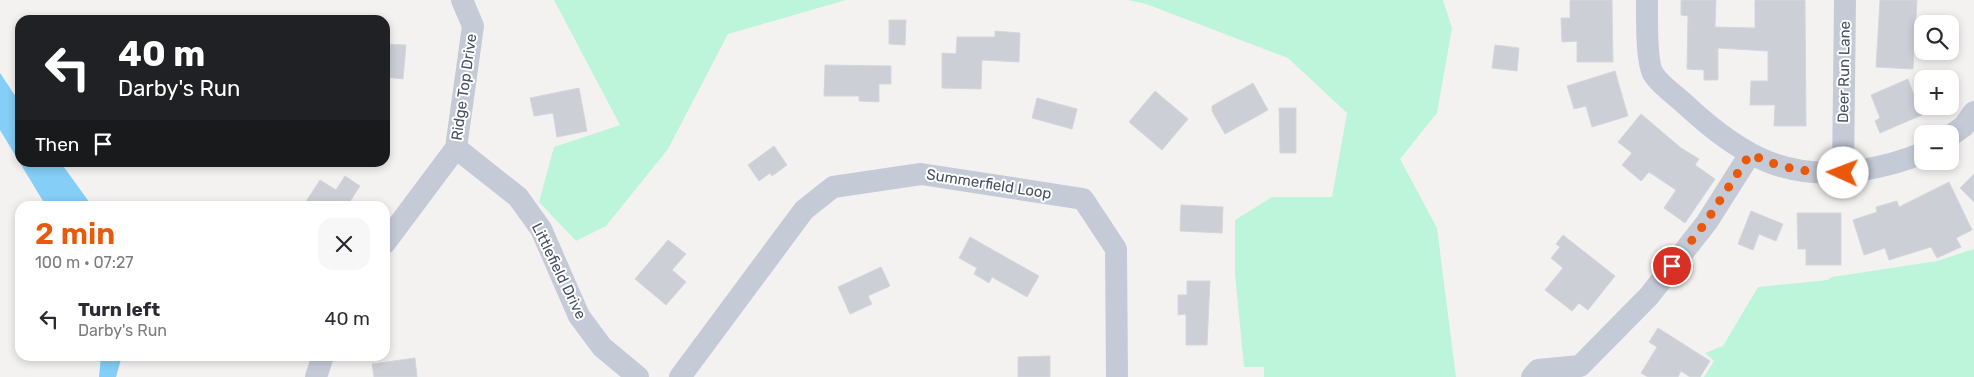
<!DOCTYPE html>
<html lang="en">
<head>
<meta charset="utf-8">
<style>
	:root { --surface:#fff; --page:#f7f7f7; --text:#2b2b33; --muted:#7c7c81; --accent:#ea580c }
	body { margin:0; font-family:Rubik,sans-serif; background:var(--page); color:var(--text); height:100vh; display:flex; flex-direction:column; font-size:19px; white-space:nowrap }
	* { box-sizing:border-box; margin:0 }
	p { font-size:16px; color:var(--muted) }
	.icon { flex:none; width:28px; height:28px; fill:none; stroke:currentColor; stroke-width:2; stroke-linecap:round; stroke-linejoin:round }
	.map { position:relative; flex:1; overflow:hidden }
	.side { position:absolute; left:15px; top:201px; width:375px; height:160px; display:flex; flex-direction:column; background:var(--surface); border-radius:15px; box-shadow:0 2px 8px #0003 }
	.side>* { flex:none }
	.banner { position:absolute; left:15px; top:15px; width:375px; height:152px; border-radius:15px; box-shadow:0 2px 8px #0003; background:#202124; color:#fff; overflow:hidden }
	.controls { position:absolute; left:1914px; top:15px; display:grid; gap:10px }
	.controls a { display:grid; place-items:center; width:45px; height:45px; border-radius:10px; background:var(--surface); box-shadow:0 2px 8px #0003; font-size:25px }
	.pin { position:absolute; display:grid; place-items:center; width:42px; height:42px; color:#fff; margin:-21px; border:2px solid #fff; border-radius:50%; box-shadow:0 1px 5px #0007 }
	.me { position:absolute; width:55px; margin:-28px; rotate:272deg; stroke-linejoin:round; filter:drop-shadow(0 0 4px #0008) }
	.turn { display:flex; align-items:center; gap:18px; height:105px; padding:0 20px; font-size:22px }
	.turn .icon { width:65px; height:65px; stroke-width:2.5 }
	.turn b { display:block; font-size:35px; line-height:42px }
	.then { display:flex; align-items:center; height:48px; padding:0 20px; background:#0003; gap:10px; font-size:19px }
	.round { display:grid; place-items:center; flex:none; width:52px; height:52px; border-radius:15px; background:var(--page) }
	.headline { display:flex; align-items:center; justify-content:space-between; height:85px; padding:0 20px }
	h1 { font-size:30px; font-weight:600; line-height:38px; color:var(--accent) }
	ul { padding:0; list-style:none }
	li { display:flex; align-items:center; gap:15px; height:65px; padding:0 20px }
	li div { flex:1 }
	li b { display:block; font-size:19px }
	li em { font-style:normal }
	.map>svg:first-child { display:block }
	.green { fill:#bcf5da }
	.water { fill:#84cef7 }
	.building { fill:#cdcfd7; stroke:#d5d6dd }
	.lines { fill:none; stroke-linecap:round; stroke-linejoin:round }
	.minor { stroke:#c4cbd7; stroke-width:22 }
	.route { stroke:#ea580c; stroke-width:9; stroke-dasharray:0 16.2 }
	.labels { text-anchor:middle; stroke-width:4; stroke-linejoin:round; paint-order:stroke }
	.street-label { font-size:15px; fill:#475161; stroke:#fff }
</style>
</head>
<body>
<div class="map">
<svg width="1974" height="377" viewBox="0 0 1974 377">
	<rect width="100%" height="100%" fill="#f4f2f1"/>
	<g class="green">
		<path d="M 554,0 L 846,0 L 728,34 L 668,149 L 606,226 L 576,241 L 539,202 L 554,147 L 620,125 Z"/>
		<path d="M 1128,0 L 1443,0 L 1452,28 L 1437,113 L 1400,159 L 1437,228 L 1456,377 L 1264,377 L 1264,367 L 1244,367 L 1235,274 L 1235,220 L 1272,197 L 1332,197 L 1347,113 L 1288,58 L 1146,4 Z"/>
		<path d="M 1974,249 L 1974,377 L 1704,377 L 1714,361 L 1705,353 L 1723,346 L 1758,287 L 1828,280 L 1832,277 L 1937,261 Z"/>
	</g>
	<g class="water">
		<path d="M 0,73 L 20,103 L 20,162 L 61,163 L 92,206 L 46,206 L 0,130 Z"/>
		<path d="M 101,356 L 122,356 L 116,377 L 99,377 Z"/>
	</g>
	<g class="building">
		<path d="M 1570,0 L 1612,0 L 1613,62 L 1577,62 L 1577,41 L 1562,42 L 1561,18 L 1570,18 Z"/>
		<path d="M 1681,0 L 1716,0 L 1715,27 L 1755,28 L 1755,0 L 1805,0 L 1806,126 L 1774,126 L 1775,105 L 1750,105 L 1751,81 L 1768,81 L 1768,51 L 1718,48 L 1718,80 L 1704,80 L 1704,70 L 1687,69 L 1688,16 L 1681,15 Z"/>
		<path d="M 1880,0 L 1917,0 L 1913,69 L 1876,67 Z"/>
		<path d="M 889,20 L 906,20 L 905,45 L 889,44 Z"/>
		<path d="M 995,31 L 1020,33 L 1019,62 L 982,60 L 981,89 L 942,88 L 942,53 L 956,54 L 957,37 L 995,37 Z"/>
		<path d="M 385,44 L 406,45 L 403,79 L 385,77 Z"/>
		<path d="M 1495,45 L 1519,48 L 1517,71 L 1492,68 Z"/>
		<path d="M 825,65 L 891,66 L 891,84 L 879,84 L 879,102 L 859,101 L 859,96 L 824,96 Z"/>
		<path d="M 1615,71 L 1628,116 L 1592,127 L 1586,106 L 1574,109 L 1567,86 Z"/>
		<path d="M 1908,79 L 1915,98 L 1922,95 L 1922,115 L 1880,133 L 1875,121 L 1880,118 L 1871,95 Z"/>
		<path d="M 1253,83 L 1268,110 L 1225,134 L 1212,111 L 1212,106 Z"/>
		<path d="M 579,88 L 587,131 L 557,137 L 553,113 L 534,116 L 530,98 Z"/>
		<path d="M 1155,91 L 1188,119 L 1162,150 L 1129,122 Z"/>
		<path d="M 1037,98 L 1077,109 L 1072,129 L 1032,118 Z"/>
		<path d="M 1279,108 L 1296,108 L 1296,153 L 1280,153 Z"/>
		<path d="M 1641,114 L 1681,148 L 1699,159 L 1695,165 L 1715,179 L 1685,223 L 1664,208 L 1676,190 L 1649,172 L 1641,181 L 1622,165 L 1632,153 L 1618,142 Z"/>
		<path d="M 774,146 L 787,165 L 772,176 L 770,173 L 759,181 L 748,165 Z"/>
		<path d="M 1974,174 L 1974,202 L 1960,188 Z"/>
		<path d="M 345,176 L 360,186 L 347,206 L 303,206 L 320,180 L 336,190 Z"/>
		<path d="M 1949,182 L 1972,230 L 1956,238 L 1961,247 L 1937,258 L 1931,247 L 1889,260 L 1885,248 L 1864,255 L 1853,220 L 1877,212 L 1876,207 L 1897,201 L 1899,207 Z"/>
		<path d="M 1181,205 L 1223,207 L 1222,233 L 1180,231 Z"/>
		<path d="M 1751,211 L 1783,224 L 1776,241 L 1759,234 L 1753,250 L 1738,244 Z"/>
		<path d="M 1797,213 L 1841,213 L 1841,265 L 1806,265 L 1806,249 L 1798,249 Z"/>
		<path d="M 1563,235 L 1615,276 L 1588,310 L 1579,303 L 1572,311 L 1545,290 L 1563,268 L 1551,258 L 1560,247 L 1556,244 Z"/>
		<path d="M 970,237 L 1039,276 L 1027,297 L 992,277 L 989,283 L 974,274 L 977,268 L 959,258 Z"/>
		<path d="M 668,240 L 686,254 L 672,270 L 686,282 L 666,305 L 635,279 Z"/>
		<path d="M 881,267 L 890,286 L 868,296 L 872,304 L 850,314 L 838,287 Z"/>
		<path d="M 1187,281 L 1210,281 L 1207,345 L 1186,345 L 1186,314 L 1178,315 L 1178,295 L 1187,295 Z"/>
		<path d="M 1658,328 L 1710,361 L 1700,377 L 1690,377 L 1681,371 L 1678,377 L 1648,377 L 1641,373 L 1657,347 L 1649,342 Z"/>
		<path d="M 1050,356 L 1050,377 L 1018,377 L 1018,357 Z"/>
		<path d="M 415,358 L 417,377 L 374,377 L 372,364 Z"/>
	</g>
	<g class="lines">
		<g class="minor">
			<path d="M 1647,0 C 1647,14 1646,65 1654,75 C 1662,87 1677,96 1687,106 C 1743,158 1790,183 1868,169 C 1888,165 1905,161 1922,153"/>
			<path d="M 1950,136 L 1964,126 L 1974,112"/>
			<path d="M 456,148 L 518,197 L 541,229 L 579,316 L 602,347 L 638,377"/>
			<path d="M 1843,173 L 1845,0"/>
			<path d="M 385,243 L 456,148 L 473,26 L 462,0"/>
			<path d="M 316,377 L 323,356"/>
			<path d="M 680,377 L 804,210 L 833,187 L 921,174 L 1083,199 L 1116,249 L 1117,377"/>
			<path d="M 1532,377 L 1538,370 L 1580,366 L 1649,296 L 1707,222 L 1750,154"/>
		</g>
	</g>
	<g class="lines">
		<path class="route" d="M 1672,266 L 1706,222 L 1750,154 C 1785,170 1805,172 1843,173"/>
	</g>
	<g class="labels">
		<g class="street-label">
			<text transform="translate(1844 72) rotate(-89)" y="5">Deer Run Lane</text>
			<text transform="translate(464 87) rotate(-82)" y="5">Ridge Top Drive</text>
			<text transform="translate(989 184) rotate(9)" y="5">Summerfield Loop</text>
			<text transform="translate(559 271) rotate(64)" y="5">Littlefield Drive</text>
		</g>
	</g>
</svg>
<div class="controls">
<a><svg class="icon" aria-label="search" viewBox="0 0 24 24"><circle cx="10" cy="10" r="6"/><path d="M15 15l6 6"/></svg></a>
<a>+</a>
<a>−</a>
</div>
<div class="pin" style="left:1672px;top:266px;background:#d93025"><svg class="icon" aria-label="arrive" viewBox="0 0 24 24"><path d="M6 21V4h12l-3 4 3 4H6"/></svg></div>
<svg class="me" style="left:1843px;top:173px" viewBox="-20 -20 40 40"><circle r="19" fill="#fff"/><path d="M0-13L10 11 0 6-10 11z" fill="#ea580c"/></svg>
<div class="banner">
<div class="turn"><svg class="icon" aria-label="left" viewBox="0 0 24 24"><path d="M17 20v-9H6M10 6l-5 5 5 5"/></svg><div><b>40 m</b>Darby's Run</div></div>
<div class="then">Then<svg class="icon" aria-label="arrive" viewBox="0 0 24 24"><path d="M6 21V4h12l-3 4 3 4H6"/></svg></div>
</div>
<section class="side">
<div class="headline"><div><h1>2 min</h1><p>100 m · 07:27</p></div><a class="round"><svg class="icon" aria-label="close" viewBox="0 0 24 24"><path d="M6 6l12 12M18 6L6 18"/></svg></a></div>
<ul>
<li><svg class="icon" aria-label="left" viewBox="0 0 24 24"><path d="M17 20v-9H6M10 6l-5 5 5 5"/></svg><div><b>Turn left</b><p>Darby's Run</p></div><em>40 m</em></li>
</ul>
</section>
</div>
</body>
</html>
